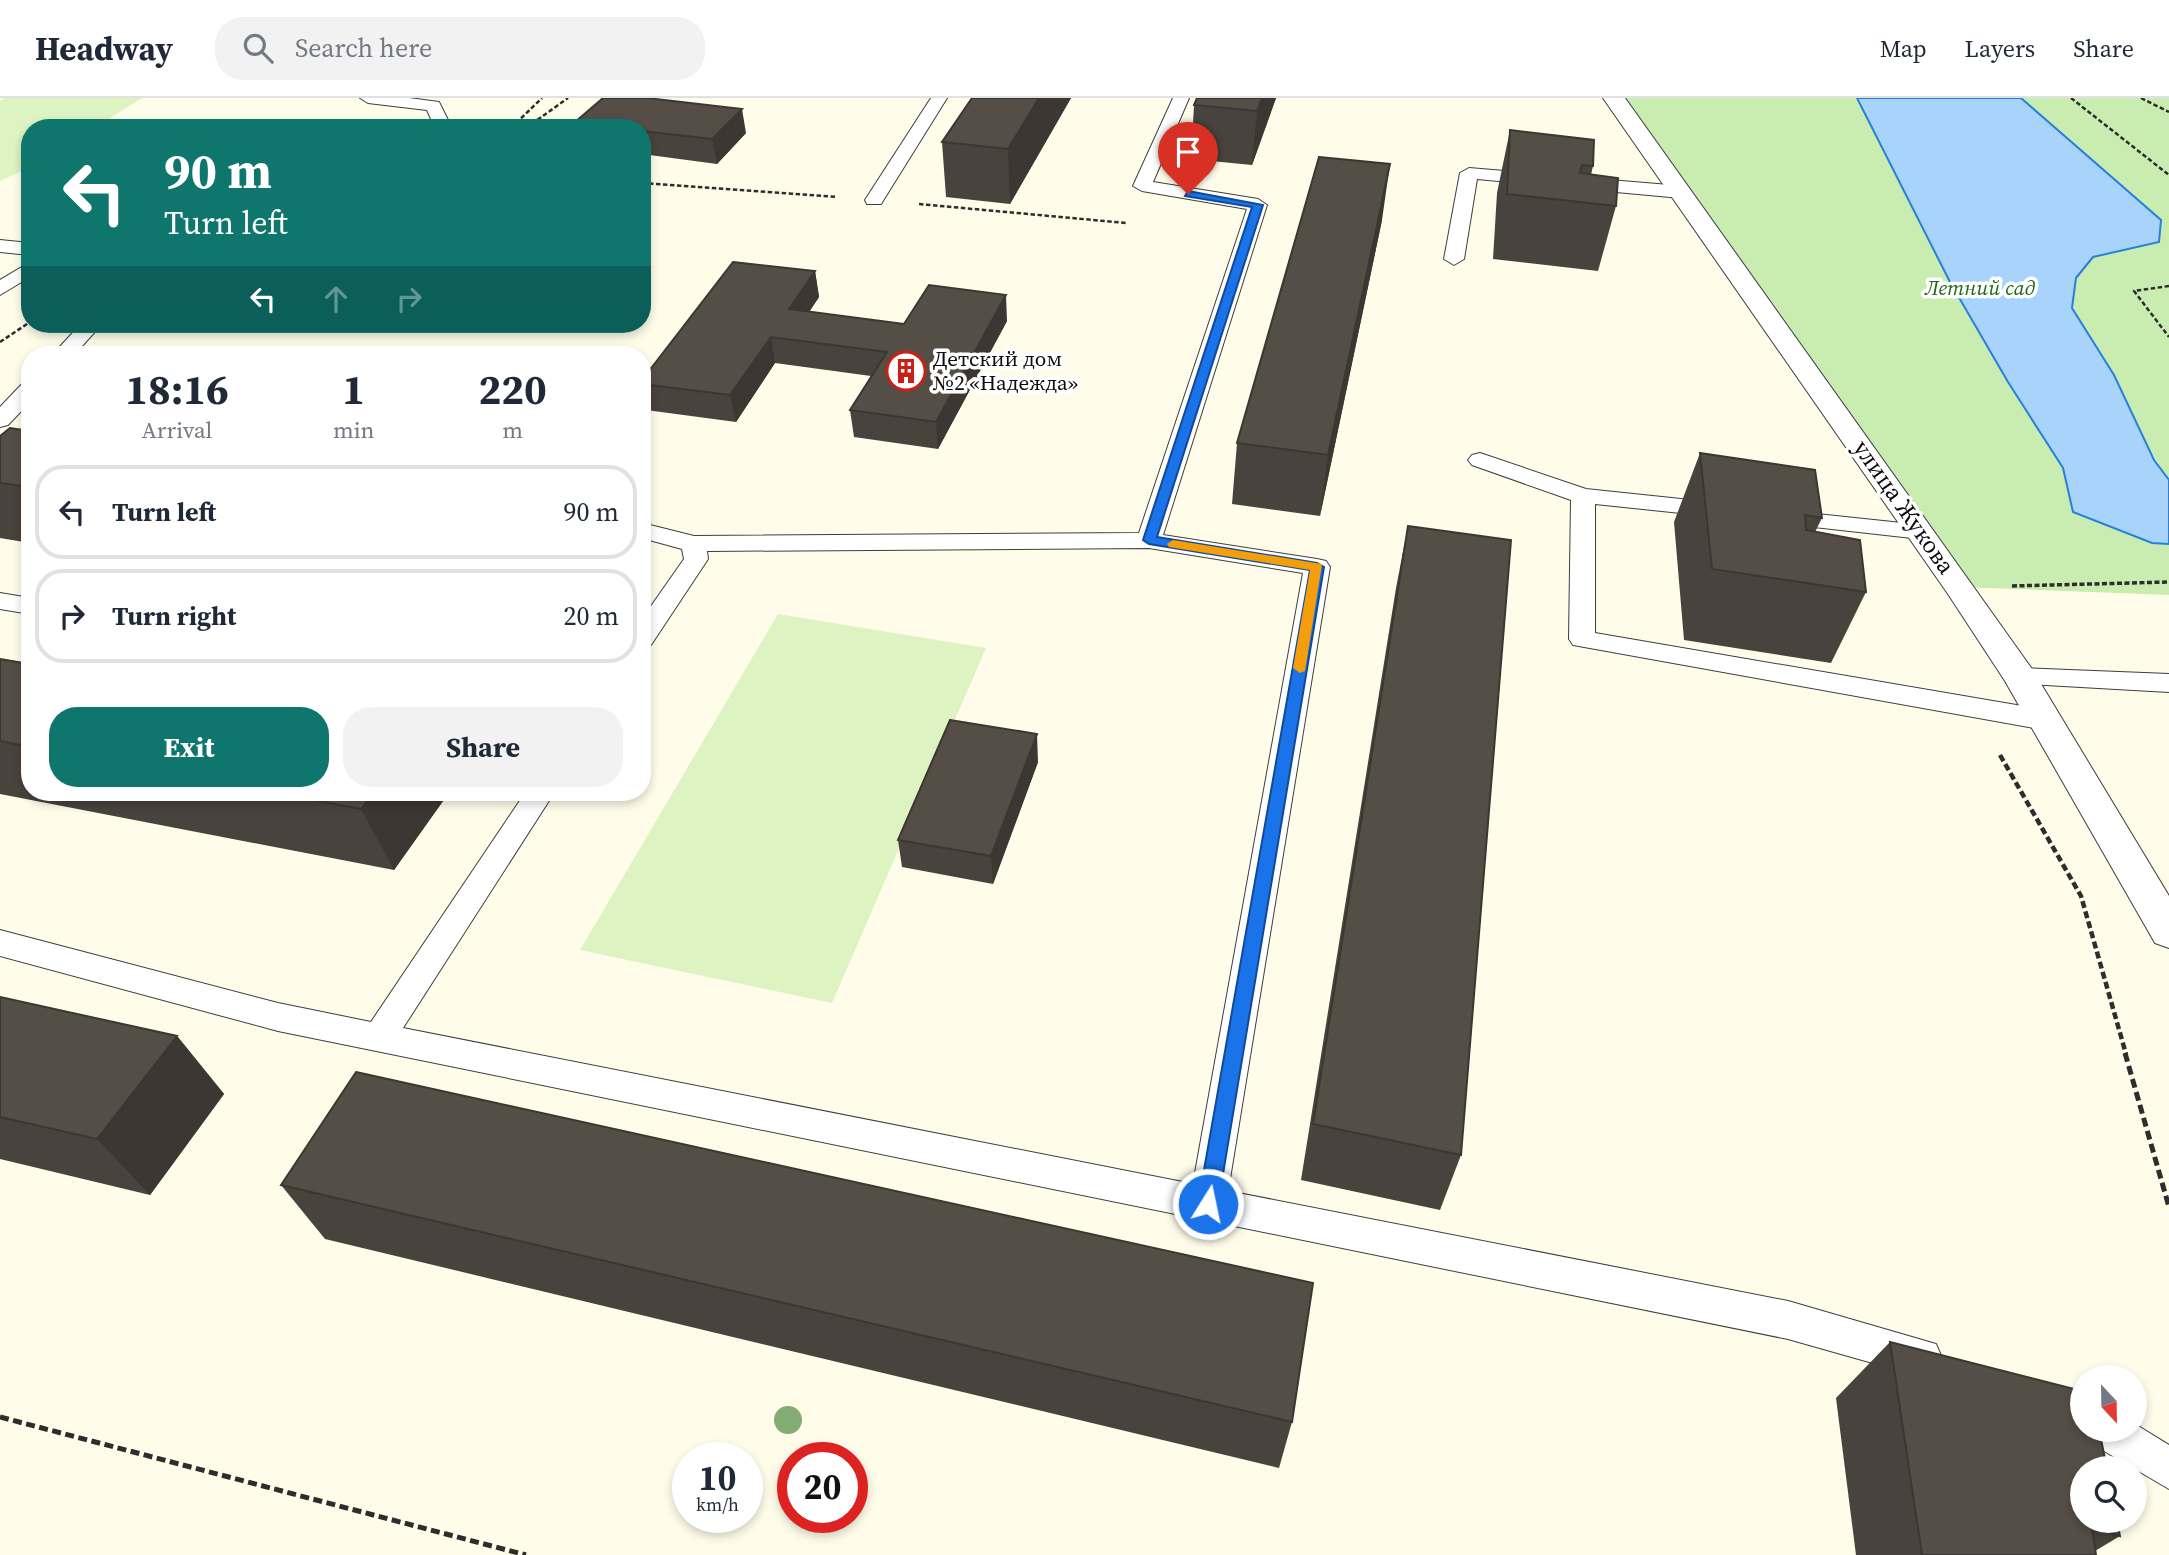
<!DOCTYPE html>
<html lang="en">
<head>
<meta charset="utf-8">
<style>
	:root { --surface:#fff; --page:#f2f2f3; --text:#1f2937; --muted:#747a83; --line:#e0e1e3; --accent:#0f766e }
	body { margin:0; font-family:"Source Serif 4",serif; background:var(--page); color:var(--text); height:100vh; display:flex; flex-direction:column; font-size:26px; white-space:nowrap }
	* { box-sizing:border-box; margin:0 }
	p { font-size:23px; color:var(--muted) }
	.icon { flex:none; width:38px; height:38px; fill:none; stroke:currentColor; stroke-width:2; stroke-linecap:round; stroke-linejoin:round }
	.map { position:relative; flex:1; overflow:hidden }
	.panel { position:absolute; left:21px; top:248px; width:630px; height:455px; display:flex; flex-direction:column; background:var(--surface); border-radius:28px; box-shadow:0 4px 10px #0003 }
	.panel>* { flex:none }
	.hud { position:absolute; left:21px; top:21px; width:630px; height:214px; border-radius:28px; box-shadow:0 4px 10px #0003; background:#0f766e; color:#fff; overflow:hidden }
	.needle { width:46px; rotate:158deg }
	.controls { position:absolute; left:2070px; top:1267px; display:grid; gap:14px }
	.controls a { display:grid; place-items:center; width:77px; height:77px; border-radius:50%; background:var(--surface); box-shadow:0 4px 10px #0003; font-size:35px }
	.speed { position:absolute; left:672px; top:1344px; display:flex; gap:14px; font-size:35px; font-weight:700; text-align:center }
	.speed>* { display:grid; place-content:center; width:91px; height:91px; border-radius:50%; background:var(--surface); box-shadow:0 4px 10px #0003; line-height:1 }
	.speed small { font-size:18px; font-weight:400 }
	.speed .limit { border:10px solid #d22; background:#fff; color:#111 }
	.pin { position:absolute; display:grid; place-items:center; width:60px; height:60px; color:#fff; margin:-72px -30px; border-radius:50% 50% 50% 0; rotate:-45deg; box-shadow:0 0 7px #0007 }
	.pin .icon { rotate:45deg }
	.me { position:absolute; width:77px; margin:-38px; rotate:10deg; stroke-linejoin:round; filter:drop-shadow(0 0 5px #0008) }
	.turn { display:flex; align-items:center; gap:24px; height:147px; padding:0 28px; font-size:32px }
	.turn .icon { width:91px; height:91px; stroke-width:2.5 }
	.turn b { display:block; font-size:49px; line-height:60px }
	.lanes { display:flex; align-items:center; height:66px; padding:0 28px; background:#0003; justify-content:center; gap:35px; direction:ltr }
	.lanes .off { opacity:.35 }
	.eta { display:flex; justify-content:space-evenly; align-items:center; height:119px; text-align:center }
	.eta b { font-size:42px; font-weight:700; line-height:49px }
	.cta { display:flex; gap:14px; margin-top:auto; padding:14px 28px }
	.cta a { flex:1; height:80px; border-radius:28px; background:var(--accent); color:#fff; font-size:28px; font-weight:700; line-height:80px; text-align:center }
	.cta a+a { background:var(--page); color:var(--text) }
	ul { padding:0; list-style:none }
	li { display:flex; align-items:center; gap:21px; height:94px; margin:0 14px 10px; padding:0 14px; border:4px solid var(--line); border-radius:28px }
	li div { flex:1 }
	li b { display:block; font-size:26px }
	li em { font-style:normal }
	header { display:flex; align-items:center; gap:42px; box-sizing:border-box; height:98px; padding:0 35px; background:var(--surface); border-bottom:2px solid var(--line) }
	header strong { font-size:33px }
	nav { display:flex; gap:38px; margin-inline-start:auto; font-size:24px }
	.search { width:490px; height:63px; background:var(--page); display:flex; align-items:center; gap:18px; box-sizing:border-box; padding:0 24px; border-radius:28px; color:var(--muted); font-size:26px }
	.map>svg:first-child { display:block }
	.green { fill:#c9edb0 }
	.pitch { fill:#ddf3c2 }
	.water { fill:#a8d4fc; stroke:#2880db; stroke-width:2 }
	.lines { fill:none; stroke-linecap:round; stroke-linejoin:round }
	.service-casing { stroke:#3e3e3e; stroke-width:2 }
	.tertiary-casing { stroke:#3e3e3e; stroke-width:2 }
	.path-far3 { stroke:#2d2d2d; stroke-width:2.5; stroke-dasharray:4.5 2.5; stroke-linecap:butt }
	.path-far2 { stroke:#2d2d2d; stroke-width:3.5; stroke-dasharray:5 2.5; stroke-linecap:butt }
	.path-far1 { stroke:#2d2d2d; stroke-width:4.5; stroke-dasharray:7 3.5; stroke-linecap:butt }
	.path { stroke:#2d2d2d; stroke-width:5; stroke-dasharray:9 4.5; stroke-linecap:butt }
	.service { fill:#fff; fill-rule:evenodd }
	.tertiary { fill:#fff; fill-rule:evenodd }
	.tree { fill:#83ac75 }
	.wall { fill:#49433d }
	.shaded-wall { fill:#3c3732 }
	.building { fill:#554e47; stroke:#3c3732; stroke-width:2 }
	.route { fill:#1a73e8; stroke:#114b97; stroke-width:2 }
	.slow { fill:#f59e0b }
	.labels { text-anchor:middle; stroke-width:7; stroke-linejoin:round; paint-order:stroke }
	.far-park-label { font-size:21px; font-style:italic; fill:#1e6916; stroke:#fff }
	.far-poi-label { font-size:21px; fill:#0b0b0b; stroke:#fff; text-anchor:start }
	.street-label { font-size:24px; fill:#0b0b0b; stroke:#fff }
</style>
</head>
<body>
<header>
<strong>Headway</strong>
<div class="search"><svg class="icon" aria-label="search" viewBox="0 0 24 24"><circle cx="10" cy="10" r="6"/><path d="M15 15l6 6"/></svg>Search here</div>
<nav><a>Map</a><a>Layers</a><a>Share</a></nav>
</header>
<div class="map">
<svg width="2169" height="1457" viewBox="0 0 2169 1457">
	<rect width="100%" height="100%" fill="#fffdea"/>
	<path class="green" d="M 1613,0 L 2169,0 L 2169,497 L 1960,489 Z"/>
	<g class="pitch">
		<path d="M 4,0 L 142,0 L 94,30 L 30,30 L 30,69 L 0,83 L 0,3 Z"/>
		<path d="M 778,516 L 986,550 L 832,905 L 580,852 Z"/>
	</g>
	<path class="water" d="M 1857,0 L 2021,0 L 2161,122 L 2159,144 L 2093,159 L 2076,180 L 2072,210 L 2114,277 L 2154,362 L 2169,382 L 2169,446 L 2152,445 L 2073,414 L 2063,370 L 2008,284 L 1950,184 Z"/>
	<g class="lines">
		<g class="service-casing">
			<g id="service">
				<path d="M 360,0 L 409,0 L 439,4 L 452,30 L 435,30 L 427,12 L 368,5 Z"/>
				<path d="M 931,0 L 947,0 L 881,106 L 867,106 L 865,102 Z"/>
				<path d="M 1173,0 L 1189,0 L 1153,84 L 1258,101 L 1267,107 L 1163,437 L 1317,461 L 1326,463 L 1330,469 L 1228,1093 L 1788,1203 L 1936,1246 L 1942,1260 L 1936,1274 L 1922,1279 L 1788,1241 L 278,933 L 0,858 L 0,832 L 278,905 L 371,924 L 525,695 L 554,695 L 403,930 L 1193,1086 L 1303,475 L 1149,450 L 707,453 L 708,461 L 651,547 L 642,550 L 642,521 L 684,461 L 682,451 L 642,440 L 642,425 L 694,438 L 1139,435 L 1247,111 L 1142,93 L 1133,88 Z"/>
				<path d="M 1469,70 L 1681,88 L 1690,94 L 1681,100 L 1477,81 L 1464,161 L 1454,167 L 1444,161 L 1460,75 Z"/>
				<path d="M 0,142 L 30,145 L 30,157 L 0,154 Z"/>
				<path d="M 30,164 L 30,179 L 0,197 L 0,182 Z"/>
				<path d="M 81,226 L 102,226 L 74,257 L 52,257 Z"/>
				<path d="M 30,284 L 30,304 L 8,327 L 0,329 L 0,309 L 22,286 Z"/>
				<path d="M 1480,355 L 1586,391 L 1719,405 L 1728,407 L 1731,412 L 1728,417 L 1719,419 L 1595,406 L 1595,535 L 2045,612 L 2055,615 L 2059,622 L 2055,629 L 2045,632 L 1573,547 L 1569,541 L 1571,402 L 1472,367 L 1468,362 L 1472,357 Z"/>
				<path d="M 1779,412 L 1921,427 L 1930,429 L 1933,434 L 1930,439 L 1921,441 L 1770,424 L 1767,419 L 1770,414 Z"/>
				<path d="M 0,495 L 30,500 L 30,516 L 0,511 Z"/>
				<path d="M 2020,570 L 2169,576 L 2169,594 L 2010,585 L 2006,579 L 2010,573 Z"/>
				<path d="M 2135,1326 L 2169,1347 L 2169,1391 L 2092,1346 L 2086,1332 L 2135,1332 Z"/>
			</g>
		</g>
		<g class="tertiary-casing">
			<path id="tertiary" d="M 1603,0 L 1625,0 L 2032,571 L 2169,798 L 2169,850 L 2155,845 L 2005,583 L 1948,496 Z"/>
		</g>
		<g class="path-far3">
			<path d="M 2071,0 L 2169,77"/>
			<path d="M 2141,0 L 2169,14"/>
			<path d="M 511,30 L 542,0"/>
			<path d="M 526,30 L 568,0"/>
			<path d="M 642,85 L 837,99"/>
			<path d="M 919,106 L 1126,125"/>
			<path d="M 2169,188 L 2134,193 L 2169,239"/>
			<path d="M 0,244 L 30,224"/>
		</g>
		<path class="path-far2" d="M 2012,488 L 2169,484"/>
		<path class="path-far1" d="M 2000,657 L 2081,798 L 2126,956"/>
		<g class="path">
			<path d="M 2125,955 L 2169,1109"/>
			<path d="M 0,1319 L 526,1457"/>
		</g>
		<use href="#service" class="service"/>
		<use href="#tertiary" class="tertiary"/>
	</g>
	<circle class="tree" cx="788" cy="1322" r="14"/>
	<g class="wall">
		<path d="M 972,0 L 1071,0 L 1010,106 L 946,99 L 942,44 Z"/>
		<path d="M 1197,0 L 1276,0 L 1252,67 L 1191,61 L 1194,7 Z"/>
		<path d="M 575,24 L 746,35 L 717,66 L 642,56 L 642,30 L 576,30 Z"/>
		<path d="M 1510,32 L 1593,68 L 1591,77 L 1616,108 L 1598,173 L 1493,161 L 1497,95 Z"/>
		<path d="M 1382,122 L 1320,418 L 1232,406 L 1237,345 Z"/>
		<path d="M 815,173 L 819,199 L 809,214 L 904,226 L 1007,223 L 938,351 L 854,339 L 850,312 L 871,278 L 775,265 L 736,324 L 646,312 L 642,296 L 642,282 Z"/>
		<path d="M 30,333 L 30,445 L 0,440 L 0,338 Z"/>
		<path d="M 1700,355 L 1822,420 L 1815,434 L 1866,494 L 1831,565 L 1684,542 L 1674,424 Z"/>
		<path d="M 1408,428 L 1461,1057 L 1440,1112 L 1301,1082 L 1396,490 Z"/>
		<path d="M 0,561 L 30,566 L 30,695 L 447,695 L 448,696 L 394,772 L 0,696 Z"/>
		<path d="M 1038,664 L 993,786 L 902,769 L 898,742 Z"/>
		<path d="M 0,899 L 177,938 L 224,996 L 150,1097 L 0,1061 Z"/>
		<path d="M 281,1087 L 1292,1324 L 1279,1370 L 325,1141 Z"/>
		<path d="M 1890,1244 L 2120,1438 L 2095,1453 L 2096,1457 L 1856,1457 L 1836,1300 Z"/>
	</g>
	<g class="shaded-wall">
		<path d="M 1039,0 L 1071,0 L 1010,106 L 1008,51 Z"/>
		<path d="M 1262,0 L 1276,0 L 1252,67 L 1257,13 Z"/>
		<path d="M 742,11 L 746,35 L 717,66 L 712,41 Z"/>
		<path d="M 1390,66 L 1382,122 L 1320,418 L 1328,357 Z"/>
		<path d="M 815,173 L 819,199 L 793,238 L 789,211 Z"/>
		<path d="M 1006,197 L 1007,223 L 938,351 L 936,324 Z"/>
		<path d="M 771,239 L 775,265 L 736,324 L 730,297 Z"/>
		<path d="M 1037,636 L 1038,664 L 993,786 L 991,758 Z"/>
		<path d="M 373,695 L 447,695 L 448,696 L 394,772 L 361,711 Z"/>
		<path d="M 177,938 L 224,996 L 150,1097 L 97,1041 Z"/>
	</g>
	<g class="building">
		<path d="M 603,0 L 647,0 L 742,11 L 712,41 L 642,33 L 642,30 L 619,30 L 575,24 Z"/>
		<path d="M 972,0 L 1039,0 L 1008,51 L 942,44 Z"/>
		<path d="M 1197,0 L 1262,0 L 1257,13 L 1194,7 Z"/>
		<path d="M 1510,32 L 1594,42 L 1593,68 L 1582,67 L 1580,75 L 1618,80 L 1616,108 L 1507,96 Z"/>
		<path d="M 1319,59 L 1390,66 L 1328,357 L 1237,345 Z"/>
		<path d="M 733,164 L 815,173 L 789,211 L 904,226 L 929,187 L 1006,197 L 936,324 L 850,312 L 887,254 L 771,239 L 730,297 L 642,286 L 642,282 Z"/>
		<path d="M 10,330 L 30,333 L 30,389 L 0,385 L 0,338 Z"/>
		<path d="M 1700,355 L 1815,372 L 1822,420 L 1805,417 L 1806,432 L 1860,442 L 1866,494 L 1712,471 Z"/>
		<path d="M 1408,428 L 1511,442 L 1461,1057 L 1313,1026 Z"/>
		<path d="M 0,561 L 30,566 L 30,649 L 0,643 Z"/>
		<path d="M 950,622 L 1037,636 L 991,758 L 898,742 Z"/>
		<path d="M 275,695 L 373,695 L 361,711 Z"/>
		<path d="M 0,899 L 177,938 L 97,1041 L 0,1019 Z"/>
		<path d="M 356,974 L 1313,1185 L 1292,1324 L 281,1087 Z"/>
		<path d="M 1890,1244 L 2082,1293 L 2082,1332 L 2099,1332 L 2107,1370 L 2082,1370 L 2082,1423 L 2117,1423 L 2120,1438 L 2092,1430 L 2096,1457 L 1922,1457 Z"/>
	</g>
	<path class="route" d="M 1188,93 L 1263,107 L 1157,439 L 1317,465 L 1324,469 L 1218,1106 L 1215,1112 L 1208,1115 L 1201,1112 L 1198,1106 L 1310,472 L 1149,446 L 1143,442 L 1252,109 L 1185,98 Z"/>
	<path class="slow" d="M 1173,442 L 1322,466 L 1305,573 L 1300,575 L 1293,570 L 1310,472 L 1169,449 L 1167,446 Z"/>
	<defs>
		<g id="building-ring" transform="scale(2.0125)"><circle r="9.5" fill="#fff" stroke="#c82116" stroke-width="1.5"/><path d="M-4-6H4V6H1V3H-1V6H-4ZM-2.5-4.3h1.7v1.8h-1.7ZM.8-4.3h1.7v1.8H.8ZM-2.5-1h1.7V.8h-1.7ZM.8-1h1.7V.8H.8Z" fill="#c82116"/></g>
	</defs>
	<g fill-rule="evenodd">
		<use href="#building-ring" x="906" y="273"/>
	</g>
	<g class="labels">
		<g class="far-park-label">
			<text x="1980" y="197">Летний сад</text>
		</g>
		<g class="far-poi-label">
			<text x="933" y="268">Детский дом<tspan x="933" dy="24">№2 «Надежда»</tspan></text>
		</g>
		<g class="street-label">
			<text transform="translate(1904 409) rotate(55)" y="8">улица Жукова</text>
		</g>
	</g>
</svg>
<div class="controls">
<a><svg class="needle" viewBox="-14 -14 28 28"><path d="M0-13l5 13h-10z" fill="#e53935"/><path d="M0 13l5-13h-10z" fill="#747a83"/></svg></a>
<a><svg class="icon" aria-label="search" viewBox="0 0 24 24"><circle cx="10" cy="10" r="6"/><path d="M15 15l6 6"/></svg></a>
</div>
<div class="speed"><div>10<small>km/h</small></div><div class="limit">20</div></div>
<div class="pin" style="left:1188px;top:96px;background:#d93025"><svg class="icon" aria-label="arrive" viewBox="0 0 24 24"><path d="M6 21V4h12l-3 4 3 4H6"/></svg></div>
<svg class="me" style="left:1208px;top:1106px" viewBox="-20 -20 40 40"><circle r="17" fill="#1a73e8" stroke="#fff" stroke-width="3"/><path d="M0-11L8 9 0 5-8 9z" fill="#fff"/></svg>
<div class="hud">
<div class="turn"><svg class="icon" aria-label="left" viewBox="0 0 24 24"><path d="M17 20v-9H6M10 6l-5 5 5 5"/></svg><div><b>90 m</b>Turn left</div></div>
<div class="lanes"><svg class="icon" aria-label="left" viewBox="0 0 24 24"><path d="M17 20v-9H6M10 6l-5 5 5 5"/></svg><svg class="icon off" aria-label="ahead" viewBox="0 0 24 24"><path d="M12 20V5M6 11l6-6 6 6"/></svg><svg class="icon off" aria-label="right" viewBox="0 0 24 24"><path d="M7 20v-9h11M14 6l5 5-5 5"/></svg></div>
</div>
<section class="panel">
<div class="eta">
<div><b>18:16</b><p>Arrival</p></div>
<div><b>1</b><p>min</p></div>
<div><b>220</b><p>m</p></div>
</div>
<ul>
<li><svg class="icon" aria-label="left" viewBox="0 0 24 24"><path d="M17 20v-9H6M10 6l-5 5 5 5"/></svg><div><b>Turn left</b></div><em>90 m</em></li>
<li><svg class="icon" aria-label="right" viewBox="0 0 24 24"><path d="M7 20v-9h11M14 6l5 5-5 5"/></svg><div><b>Turn right</b></div><em>20 m</em></li>
</ul>
<div class="cta"><a>Exit</a><a>Share</a></div>
</section>
</div>
</body>
</html>
